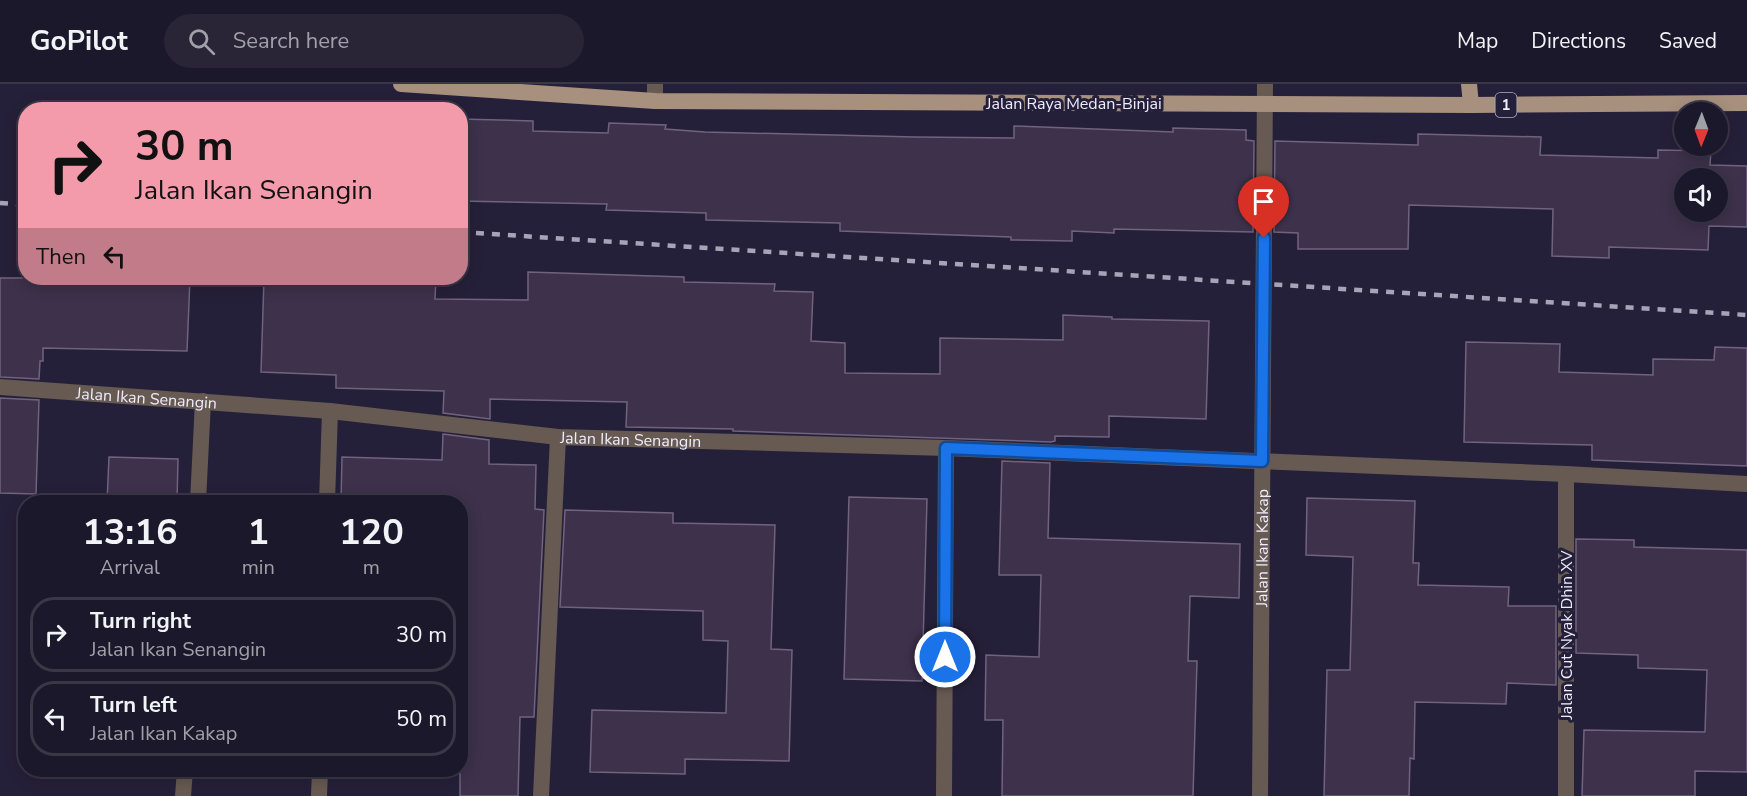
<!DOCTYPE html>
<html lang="en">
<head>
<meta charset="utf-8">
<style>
	:root { --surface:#1c182b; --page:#292537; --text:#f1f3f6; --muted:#a0a0a9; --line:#3a3747 }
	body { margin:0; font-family:"Nunito Sans",sans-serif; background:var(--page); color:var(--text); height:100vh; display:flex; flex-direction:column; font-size:22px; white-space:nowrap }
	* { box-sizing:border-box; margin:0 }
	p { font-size:20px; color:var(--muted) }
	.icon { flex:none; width:33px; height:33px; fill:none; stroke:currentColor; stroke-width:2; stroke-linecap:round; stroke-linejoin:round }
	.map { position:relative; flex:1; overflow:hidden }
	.panel { position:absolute; left:18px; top:411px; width:450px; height:282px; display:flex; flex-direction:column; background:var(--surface); border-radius:24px; box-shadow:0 3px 15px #0003,0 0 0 2px var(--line) }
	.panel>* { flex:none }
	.top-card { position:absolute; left:18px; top:18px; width:450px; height:183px; border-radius:24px; box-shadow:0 3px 15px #0003,0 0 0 2px var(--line); background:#f39aab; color:#111; overflow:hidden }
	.needle { width:39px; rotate:181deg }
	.controls { position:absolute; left:1674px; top:18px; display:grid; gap:12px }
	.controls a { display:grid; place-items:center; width:54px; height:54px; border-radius:50%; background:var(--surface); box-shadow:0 3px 15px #0003,0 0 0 2px var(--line); font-size:30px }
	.pin { position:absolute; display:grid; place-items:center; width:51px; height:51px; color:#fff; margin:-62px -26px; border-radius:50% 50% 50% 0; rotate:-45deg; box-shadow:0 0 6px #0007 }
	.pin .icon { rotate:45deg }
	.me { position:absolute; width:66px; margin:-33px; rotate:0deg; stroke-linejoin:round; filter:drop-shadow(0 0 4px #0008) }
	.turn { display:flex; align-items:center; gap:21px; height:126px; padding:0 18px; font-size:27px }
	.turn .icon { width:78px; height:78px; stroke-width:2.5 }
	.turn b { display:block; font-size:42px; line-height:51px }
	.then { display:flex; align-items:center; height:57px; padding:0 18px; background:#0003; gap:12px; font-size:22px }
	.eta { display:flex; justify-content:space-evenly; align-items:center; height:102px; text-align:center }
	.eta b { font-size:36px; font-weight:700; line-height:42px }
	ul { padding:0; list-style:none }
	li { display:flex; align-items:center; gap:18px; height:75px; margin:0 12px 9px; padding:0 6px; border:3px solid var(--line); border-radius:24px }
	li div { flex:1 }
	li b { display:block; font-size:22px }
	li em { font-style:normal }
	header { display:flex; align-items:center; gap:36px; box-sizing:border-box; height:84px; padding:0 30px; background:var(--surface); border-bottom:2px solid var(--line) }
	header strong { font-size:28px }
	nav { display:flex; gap:33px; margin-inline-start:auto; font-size:21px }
	.search { width:420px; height:54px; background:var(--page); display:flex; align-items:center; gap:15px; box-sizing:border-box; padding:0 21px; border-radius:33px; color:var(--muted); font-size:22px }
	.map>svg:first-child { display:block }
	.building { fill:#3e314b; stroke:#716380; stroke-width:1.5; fill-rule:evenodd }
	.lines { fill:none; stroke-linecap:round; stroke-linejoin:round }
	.minor { stroke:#665a52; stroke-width:16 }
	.tertiary { stroke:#665a52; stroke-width:16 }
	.primary { stroke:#a8907e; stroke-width:16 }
	.rail { stroke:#a7a4b8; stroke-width:4.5; stroke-dasharray:8 8; stroke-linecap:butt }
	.route-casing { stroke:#114b97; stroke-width:15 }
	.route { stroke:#1a73e8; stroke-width:10 }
	.labels { text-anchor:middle; stroke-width:6; stroke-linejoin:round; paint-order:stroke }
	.shield { fill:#252039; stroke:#b2afc2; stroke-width:1.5 }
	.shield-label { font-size:15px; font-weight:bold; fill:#eeecfd }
	.street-label { font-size:16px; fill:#eeecfd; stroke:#252039 }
</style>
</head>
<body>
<header>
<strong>GoPilot</strong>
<div class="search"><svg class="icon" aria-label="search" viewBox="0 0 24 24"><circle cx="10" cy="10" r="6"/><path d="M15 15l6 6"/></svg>Search here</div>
<nav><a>Map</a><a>Directions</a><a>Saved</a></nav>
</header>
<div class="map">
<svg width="1747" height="712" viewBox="0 0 1747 712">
	<rect width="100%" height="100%" fill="#252039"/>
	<g class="building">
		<path d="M 460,35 L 533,37 L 533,47 L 608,49 L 609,39 L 666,41 L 665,45 L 705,48 L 915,53 L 1014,54 L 1014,42 L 1173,48 L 1173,44 L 1246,46 L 1246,56 L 1254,57 L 1253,148 L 1114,145 L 1114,149 L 1072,147 L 1072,157 L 1011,156 L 1011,153 L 840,147 L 840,139 L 706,136 L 706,129 L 606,126 L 607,120 L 460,117 Z"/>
		<path d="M 1418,50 L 1541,53 L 1540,71 L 1658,74 L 1658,66 L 1711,67 L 1710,81 L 1747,82 L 1747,143 L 1709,142 L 1708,166 L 1609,163 L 1609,174 L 1552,172 L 1553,125 L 1409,121 L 1408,165 L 1298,165 L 1298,149 L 1274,148 L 1275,57 L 1418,61 ZM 1684,94 L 1718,94 L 1718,128 L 1684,128 Z"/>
		<path d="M 528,188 L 684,193 L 684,198 L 775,200 L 774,207 L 813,208 L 811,257 L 845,259 L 845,289 L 940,290 L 940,254 L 1063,256 L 1063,231 L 1112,233 L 1112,235 L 1209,237 L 1206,335 L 1109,332 L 1109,353 L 1055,352 L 1055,357 L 1051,358 L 733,347 L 733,345 L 626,343 L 627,318 L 490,315 L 490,335 L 443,329 L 444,307 L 336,304 L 336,291 L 261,288 L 264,194 L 436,194 L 435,215 L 528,216 Z"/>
		<path d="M 0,194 L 190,194 L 187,267 L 43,264 L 43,277 L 40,277 L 39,295 L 0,293 Z"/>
		<path d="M 1466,258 L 1560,260 L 1559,288 L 1653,291 L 1653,275 L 1714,276 L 1715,263 L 1747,264 L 1747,382 L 1592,376 L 1592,361 L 1464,358 Z"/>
		<path d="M 0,314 L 39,316 L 36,410 L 0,409 Z"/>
		<path d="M 443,350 L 489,356 L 489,380 L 536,381 L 535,425 L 544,426 L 534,633 L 520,633 L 518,712 L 460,712 L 460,418 L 341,418 L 342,373 L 442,376 Z"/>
		<path d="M 109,373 L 178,375 L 177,418 L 107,418 Z"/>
		<path d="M 1002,377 L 1050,379 L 1048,454 L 1240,460 L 1239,514 L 1190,512 L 1188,577 L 1197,577 L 1193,712 L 1002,712 L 1003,636 L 985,636 L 986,571 L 1039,573 L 1041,491 L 999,491 Z"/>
		<path d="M 849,413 L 927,415 L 922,597 L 844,595 Z"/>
		<path d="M 1307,414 L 1415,417 L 1413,479 L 1419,479 L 1418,501 L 1509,503 L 1508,522 L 1556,522 L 1556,601 L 1507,599 L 1506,620 L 1415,618 L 1414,675 L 1410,674 L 1409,712 L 1324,712 L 1327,586 L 1350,586 L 1353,473 L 1306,471 Z"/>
		<path d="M 565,426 L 673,429 L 673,439 L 775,441 L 771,565 L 792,566 L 789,677 L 685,675 L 685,690 L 590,688 L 592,626 L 726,629 L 728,557 L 703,556 L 703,527 L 560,523 Z"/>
		<path d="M 1576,455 L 1634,456 L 1634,463 L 1747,466 L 1747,688 L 1695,687 L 1695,712 L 1582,712 L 1584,646 L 1705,648 L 1707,586 L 1638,584 L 1638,571 L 1576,569 Z"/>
	</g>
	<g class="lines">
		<g class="minor">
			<path d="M 655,0 L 655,17"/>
			<path id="s1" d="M 0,303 L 330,327 L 558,353 L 946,364 L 1566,390 L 1747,400"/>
			<path d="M 198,418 L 203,317"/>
			<path d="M 327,418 L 330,327"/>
			<path d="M 183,712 L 185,686"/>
			<path d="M 319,712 L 320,686"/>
			<path d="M 541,712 L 558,353"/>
			<path d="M 944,712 L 946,364"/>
			<path d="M 1566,712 L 1566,390"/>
		</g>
		<path class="tertiary" id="s2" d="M 1260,712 L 1265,0"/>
		<g class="primary">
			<path d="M 401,0 L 655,17 L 1471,21 L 1747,19"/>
			<path d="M 1469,0 L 1471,21"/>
		</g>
		<g class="rail">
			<path d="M 0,119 L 26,121"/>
			<path d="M 460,148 L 1747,231"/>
		</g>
	</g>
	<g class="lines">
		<g class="route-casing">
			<path id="route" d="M 945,573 L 946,364 L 1262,377 L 1264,154"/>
		</g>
		<use href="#route" class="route"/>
	</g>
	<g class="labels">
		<rect class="shield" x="1495.5" y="9" width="21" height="24" rx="4.5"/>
		<g class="shield-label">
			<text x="1506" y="26">1</text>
		</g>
		<g class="street-label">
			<text x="1074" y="25">Jalan Raya Medan-Binjai</text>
			<text dy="6" stroke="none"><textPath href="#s1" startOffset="147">Jalan Ikan Senangin</textPath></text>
			<text dy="6" stroke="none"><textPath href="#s1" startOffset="633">Jalan Ikan Senangin</textPath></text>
			<text dy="6" stroke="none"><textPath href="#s2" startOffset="248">Jalan Ikan Kakap</textPath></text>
			<text transform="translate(1566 551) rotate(-90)" y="6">Jalan Cut Nyak Dhin XV</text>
		</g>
	</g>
</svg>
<div class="controls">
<a><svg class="needle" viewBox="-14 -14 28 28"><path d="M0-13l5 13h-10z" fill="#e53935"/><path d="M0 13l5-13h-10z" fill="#a0a0a9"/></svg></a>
<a><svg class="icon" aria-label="sound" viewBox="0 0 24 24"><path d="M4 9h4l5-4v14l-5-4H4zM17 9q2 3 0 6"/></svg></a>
</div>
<div class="pin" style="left:1264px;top:154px;background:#d93025"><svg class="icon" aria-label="arrive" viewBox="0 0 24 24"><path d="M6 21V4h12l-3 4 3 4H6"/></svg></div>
<svg class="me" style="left:945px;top:573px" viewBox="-20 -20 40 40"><circle r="17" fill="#1a73e8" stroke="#fff" stroke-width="3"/><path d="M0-11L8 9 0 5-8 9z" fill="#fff"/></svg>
<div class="top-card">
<div class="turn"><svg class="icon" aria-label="right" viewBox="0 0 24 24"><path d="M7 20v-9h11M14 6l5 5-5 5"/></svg><div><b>30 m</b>Jalan Ikan Senangin</div></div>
<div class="then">Then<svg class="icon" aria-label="left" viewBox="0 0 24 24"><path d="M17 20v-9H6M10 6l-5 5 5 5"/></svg></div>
</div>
<section class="panel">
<div class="eta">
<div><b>13:16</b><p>Arrival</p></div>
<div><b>1</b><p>min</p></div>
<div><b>120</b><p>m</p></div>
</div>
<ul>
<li><svg class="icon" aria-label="right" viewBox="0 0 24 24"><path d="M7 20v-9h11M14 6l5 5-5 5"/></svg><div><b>Turn right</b><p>Jalan Ikan Senangin</p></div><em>30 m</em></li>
<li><svg class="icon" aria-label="left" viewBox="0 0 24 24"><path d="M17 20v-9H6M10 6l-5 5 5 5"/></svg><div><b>Turn left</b><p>Jalan Ikan Kakap</p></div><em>50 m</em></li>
</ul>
</section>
</div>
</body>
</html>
